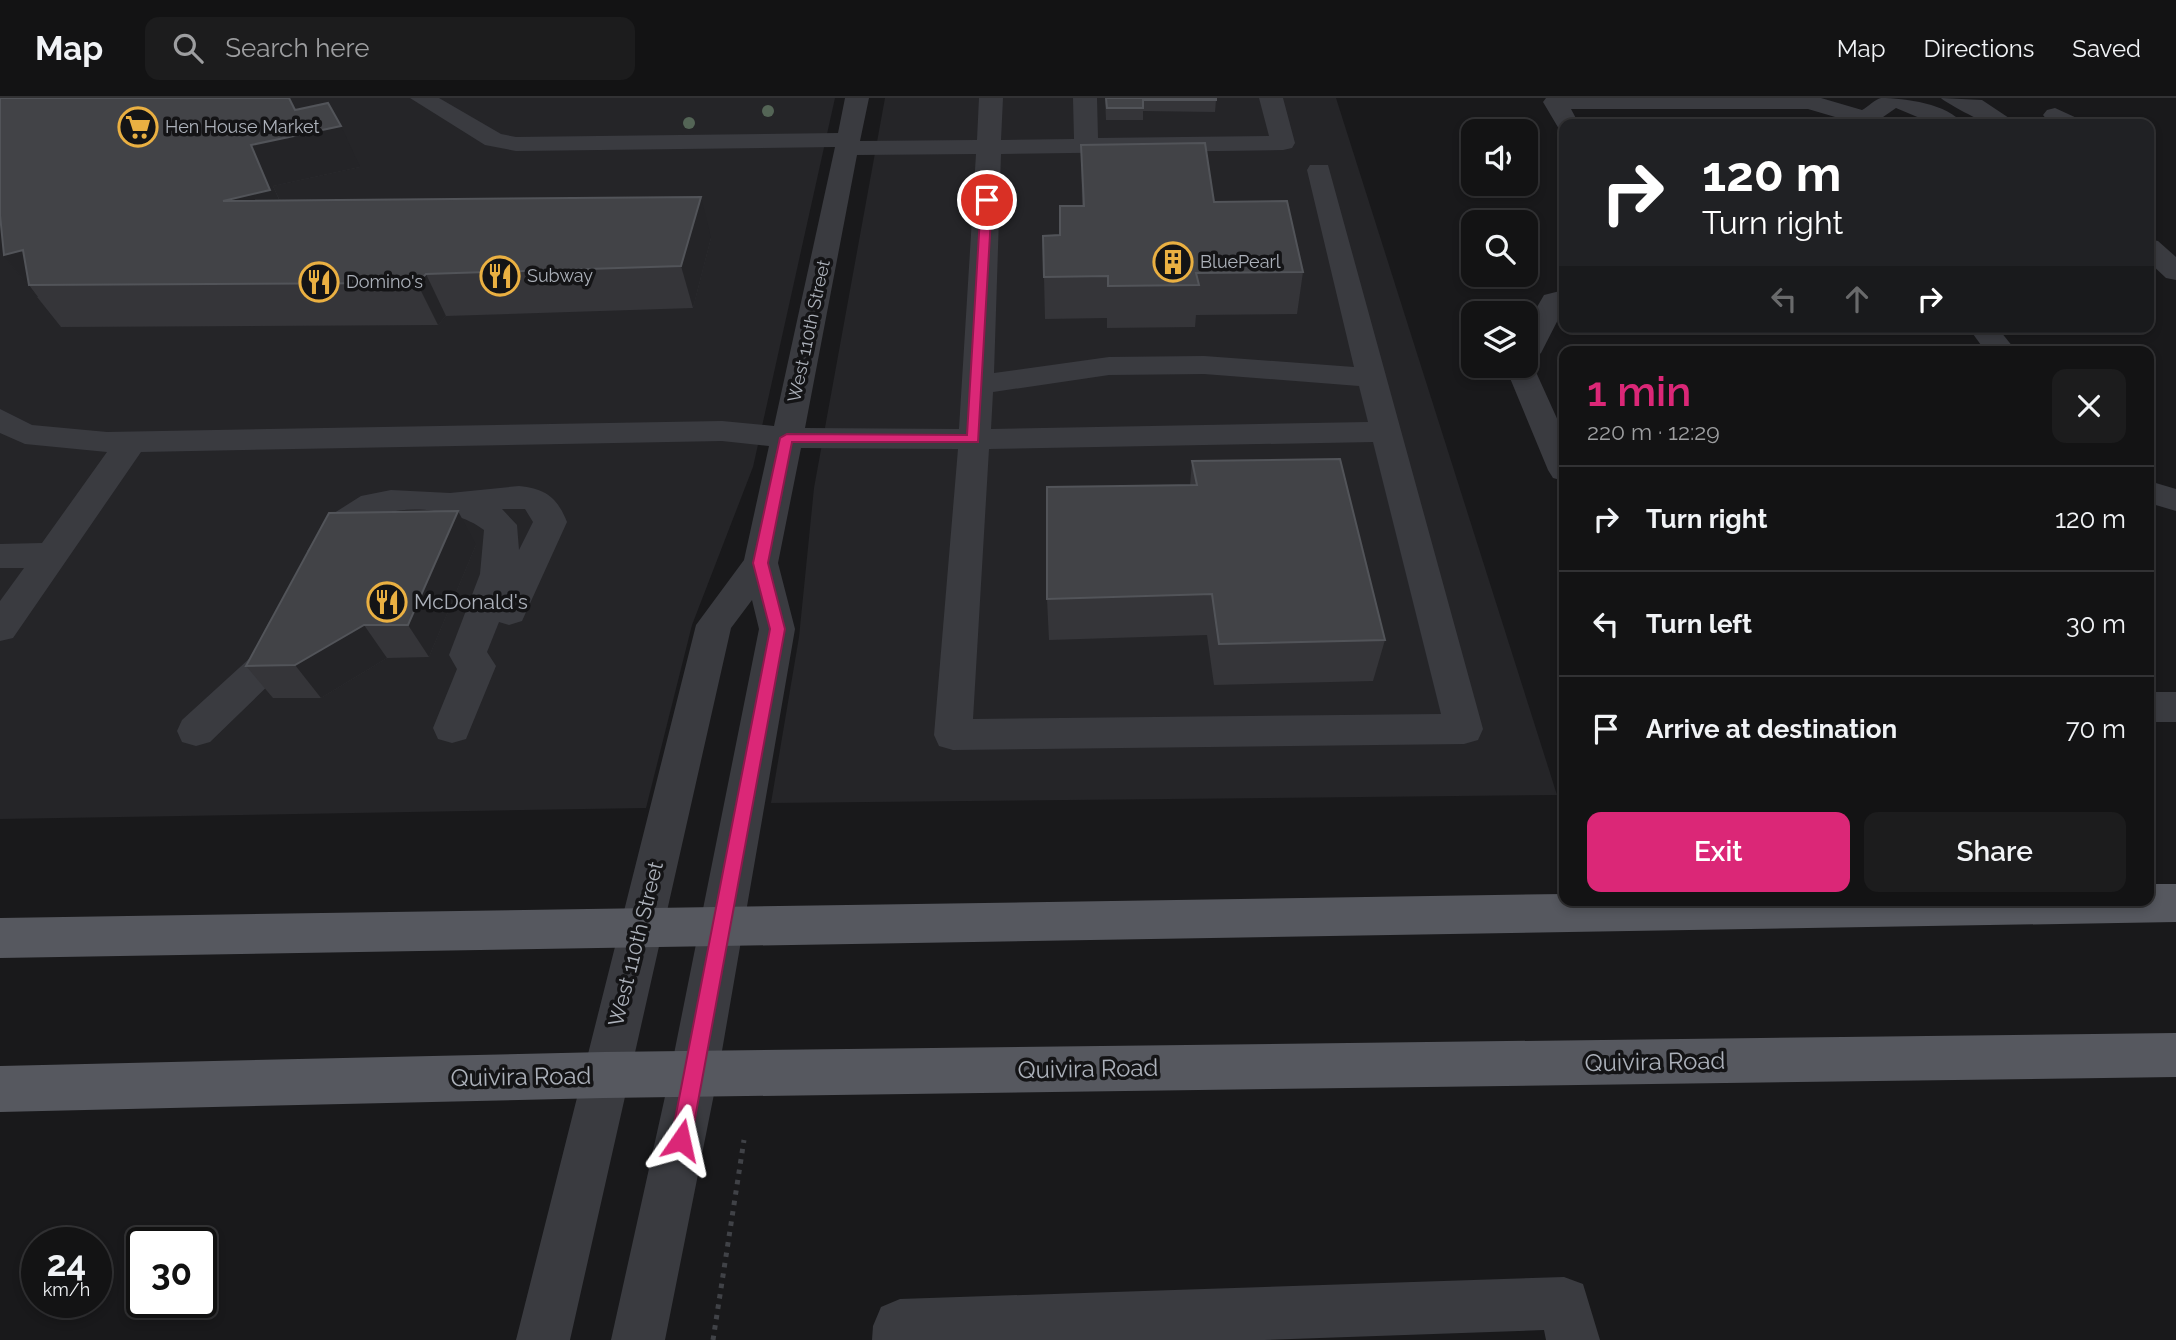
<!DOCTYPE html>
<html lang="en">
<head>
<meta charset="utf-8">
<style>
	:root { --surface:#131314; --page:#1c1c1d; --text:#f1f3f6; --muted:#9d9ea0; --line:#323234; --accent:#db2777 }
	body { margin:0; font-family:Raleway,sans-serif; background:var(--page); color:var(--text); height:100vh; display:flex; flex-direction:column; font-size:26px; white-space:nowrap }
	* { box-sizing:border-box; margin:0 }
	p { font-size:23px; color:var(--muted) }
	.icon { flex:none; width:38px; height:38px; fill:none; stroke:currentColor; stroke-width:2; stroke-linecap:round; stroke-linejoin:round }
	.map { position:relative; flex:1; overflow:hidden }
	.sheet { position:absolute; left:1559px; top:248px; width:595px; height:560px; display:flex; flex-direction:column; background:var(--surface); border-radius:14px; box-shadow:0 4px 10px #0003,0 0 0 2px var(--line) }
	.sheet>* { flex:none }
	.hud { position:absolute; left:1559px; top:21px; width:595px; height:214px; border-radius:14px; box-shadow:0 4px 10px #0003,0 0 0 2px var(--line); background:#202124; color:#fff; overflow:hidden }
	.controls { position:absolute; left:1461px; top:21px; display:grid; gap:14px }
	.controls a { display:grid; place-items:center; width:77px; height:77px; border-radius:14px; background:var(--surface); box-shadow:0 4px 10px #0003,0 0 0 2px var(--line); font-size:35px }
	.speed { position:absolute; left:21px; top:1129px; display:flex; gap:14px; font-size:35px; font-weight:700; text-align:center }
	.speed>* { display:grid; place-content:center; width:91px; height:91px; border-radius:50%; background:var(--surface); box-shadow:0 4px 10px #0003,0 0 0 2px var(--line); line-height:1 }
	.speed small { font-size:18px; font-weight:400 }
	.speed .limit { border:4px solid #111; border-radius:10px; background:#fff; color:#111 }
	.pin { position:absolute; display:grid; place-items:center; width:60px; height:60px; color:#fff; margin:-30px; border:4px solid #fff; border-radius:50%; box-shadow:0 2px 7px #0007 }
	.me { position:absolute; width:77px; margin:-38px; rotate:11deg; stroke-linejoin:round; filter:drop-shadow(0 0 5px #0008) }
	.turn { display:flex; align-items:center; gap:24px; height:147px; padding:0 28px; font-size:32px }
	.turn .icon { width:91px; height:91px; stroke-width:2.5 }
	.turn b { display:block; font-size:49px; line-height:60px }
	.lanes { display:flex; align-items:center; height:66px; padding:0 28px; background:#0003; justify-content:center; gap:35px; direction:ltr }
	.lanes .off { opacity:.35 }
	.round { display:grid; place-items:center; flex:none; width:74px; height:74px; border-radius:14px; background:var(--page) }
	.head { display:flex; align-items:center; justify-content:space-between; height:119px; padding:0 28px }
	h1 { font-size:42px; font-weight:600; line-height:52px; color:var(--accent) }
	.button { display:flex; gap:14px; margin-top:auto; padding:14px 28px }
	.button a { flex:1; height:80px; border-radius:14px; background:var(--accent); color:#fff; font-size:28px; font-weight:600; line-height:80px; text-align:center }
	.button a+a { background:var(--page); color:var(--text) }
	ul { padding:0; list-style:none }
	li { display:flex; align-items:center; gap:21px; height:105px; padding:0 28px; border-top:2px solid var(--line) }
	li div { flex:1 }
	li b { display:block; font-size:26px }
	li em { font-style:normal }
	header { display:flex; align-items:center; gap:42px; box-sizing:border-box; height:98px; padding:0 35px; background:var(--surface); border-bottom:2px solid var(--line) }
	header strong { font-size:33px }
	nav { display:flex; gap:38px; margin-inline-start:auto; font-size:24px }
	.search { width:490px; height:63px; background:var(--page); display:flex; align-items:center; gap:18px; box-sizing:border-box; padding:0 24px; border-radius:14px; color:var(--muted); font-size:26px }
	.map>svg:first-child { display:block }
	.built { fill:#252528 }
	.lines { fill:none; stroke-linecap:round; stroke-linejoin:round }
	.path { stroke:#404247; stroke-width:5; stroke-dasharray:4.5 6; stroke-linecap:butt }
	.minor { fill:#3a3b40; fill-rule:evenodd }
	.major { fill:#56585f; fill-rule:evenodd }
	.tree { fill:#546556 }
	.wall { fill:#353539 }
	.shaded-wall { fill:#242427 }
	.building { fill:#424347; stroke:#525459; stroke-width:2 }
	.route { fill:#db2777; stroke:#8e194d; stroke-width:2 }
	.labels { text-anchor:middle; stroke-width:7; stroke-linejoin:round; paint-order:stroke }
	.far-poi-label { font-size:18px; fill:#acb1ba; stroke:#141416; text-anchor:start }
	.far-street-label { font-size:18px; fill:#acb1ba; stroke:#141416 }
	.poi-label { font-size:21px; fill:#acb1ba; stroke:#141416; text-anchor:start }
	.street-label { font-size:21px; fill:#acb1ba; stroke:#141416 }
	.near-street-label { font-size:24px; fill:#acb1ba; stroke:#141416 }
</style>
</head>
<body>
<header>
<strong>Map</strong>
<div class="search"><svg class="icon" aria-label="search" viewBox="0 0 24 24"><circle cx="10" cy="10" r="6"/><path d="M15 15l6 6"/></svg>Search here</div>
<nav><a>Map</a><a>Directions</a><a>Saved</a></nav>
</header>
<div class="map">
<svg width="2176" height="1242" viewBox="0 0 2176 1242">
	<rect width="100%" height="100%" fill="#19191b"/>
	<g class="built">
		<path d="M 0,0 L 835,0 L 753,369 L 692,527 L 646,710 L 0,721 Z"/>
		<path d="M 885,0 L 1336,0 L 1557,697 L 771,705 L 799,539 L 814,390 Z"/>
	</g>
	<g class="lines">
		<path class="path" d="M 713,1242 L 744,1042"/>
		<g class="minor">
			<path d="M 410,0 L 439,0 L 501,36 L 516,39 L 838,35 L 845,0 L 869,0 L 860,43 L 977,42 L 979,0 L 1003,0 L 1001,42 L 1074,41 L 1073,0 L 1097,0 L 1098,40 L 1269,38 L 1259,0 L 1283,0 L 1295,45 L 1292,50 L 1283,52 L 1001,56 L 994,275 L 1109,259 L 1204,258 L 1354,269 L 1307,72 L 1310,67 L 1328,67 L 1483,631 L 1478,642 L 1464,646 L 953,652 L 939,648 L 934,637 L 958,351 L 801,350 L 778,465 L 795,531 L 718,976 L 665,1242 L 611,1242 L 670,976 L 759,531 L 752,502 L 731,530 L 570,1242 L 516,1242 L 696,527 L 744,462 L 769,348 L 722,343 L 141,354 L 13,540 L 0,543 L 0,503 L 24,470 L 0,470 L 0,446 L 42,445 L 107,354 L 25,346 L 0,335 L 0,311 L 32,327 L 107,334 L 722,323 L 774,328 L 835,49 L 516,53 L 485,47 ZM 976,56 L 959,331 L 805,330 L 857,57 ZM 1204,276 L 1359,288 L 1368,324 L 991,331 L 993,294 L 1109,277 ZM 1373,344 L 1441,616 L 973,621 L 989,351 Z"/>
			<path d="M 1546,0 L 1821,0 L 1862,12 C 1868,9 1875,1 1881,0 C 1904,0 1949,6 1963,26 L 1934,26 L 1896,10 L 1873,26 L 1859,26 L 1808,11 L 1571,11 L 1579,26 L 1564,26 L 1564,33 L 1559,31 L 1543,4 Z"/>
			<path d="M 1941,0 L 1982,2 L 2018,26 C 2010,26 1998,28 1990,26 C 1984,25 1944,4 1941,0 Z"/>
			<path d="M 2055,10 L 2079,21 L 2083,26 C 2069,27 2052,30 2043,17 L 2047,12 Z"/>
			<path d="M 2149,141 L 2158,143 L 2176,159 L 2176,182 L 2166,180 L 2149,164 Z"/>
			<path d="M 1564,192 L 1564,210 L 1541,255 L 1531,263 L 1564,336 L 1564,383 L 1553,380 L 1548,372 L 1505,268 L 1526,268 L 1526,228 L 1544,197 Z"/>
			<path d="M 1968,229 L 1997,229 L 2017,254 L 1986,254 Z"/>
			<path d="M 2149,383 L 2176,391 L 2176,413 L 2149,405 Z"/>
			<path d="M 519,388 C 546,391 557,399 567,424 L 522,523 L 509,527 L 499,524 L 487,554 L 496,568 L 466,641 L 452,645 L 438,641 L 433,630 L 457,571 L 449,557 L 480,476 L 484,432 C 454,409 389,402 360,429 C 350,437 343,458 333,462 C 325,466 320,464 312,462 L 307,453 L 331,417 L 361,398 L 391,392 L 450,395 ZM 502,411 L 525,411 L 533,424 L 519,452 L 517,427 Z"/>
			<path d="M 282,520 L 295,524 L 300,534 L 276,580 L 210,644 L 196,648 L 182,644 L 177,633 L 182,622 L 250,560 L 269,524 Z"/>
			<rect x="2149" y="594" width="27" height="30"/>
			<path d="M 1564,1179 L 1583,1186 L 1600,1242 L 1546,1242 L 1544,1232 L 1264,1242 L 872,1242 L 873,1228 L 881,1209 L 900,1201 Z"/>
		</g>
		<g class="major">
			<path d="M 2149,786 L 2176,786 L 2176,824 L 0,860 L 0,820 L 1564,796 L 1564,803 L 2149,803 Z"/>
			<path d="M 2176,935 L 2176,979 L 604,1000 L 0,1014 L 0,968 L 604,954 Z"/>
		</g>
	</g>
	<g class="tree">
		<circle cx="768" cy="13" r="6"/>
		<circle cx="689" cy="25" r="6"/>
	</g>
	<g class="wall">
		<path d="M 290,0 L 296,12 L 360,69 L 273,88 L 280,103 L 711,140 L 693,210 L 446,218 L 438,227 L 61,229 L 6,160 Z"/>
		<path d="M 1105,0 L 1216,0 L 1216,2 L 1215,14 L 1143,13 L 1143,22 L 1106,22 Z"/>
		<path d="M 1081,47 L 1214,104 L 1303,174 L 1297,216 L 1196,217 L 1195,229 L 1107,230 L 1107,220 L 1045,221 L 1044,179 L 1060,137 L 1082,108 Z"/>
		<path d="M 1192,363 L 1385,542 L 1373,583 L 1214,587 L 1207,537 L 1049,542 L 1047,501 L 1190,388 Z"/>
		<path d="M 476,447 L 429,559 L 387,560 L 321,600 L 273,600 L 246,568 Z"/>
	</g>
	<g class="shaded-wall">
		<path d="M 289,0 L 290,0 L 307,35 L 341,28 L 360,69 L 273,88 L 293,133 L 223,103 L 251,47 Z"/>
		<path d="M 701,99 L 711,140 L 693,210 L 681,168 Z"/>
		<path d="M 0,115 L 31,156 L 29,187 L 38,199 L 37,199 L 0,153 Z"/>
		<path d="M 426,176 L 446,218 L 438,227 L 417,185 Z"/>
		<path d="M 458,413 L 476,447 L 429,559 L 408,527 Z"/>
		<path d="M 364,527 L 387,560 L 321,600 L 295,567 Z"/>
	</g>
	<g class="building">
		<path d="M 0,0 L 289,0 L 295,12 L 328,5 L 341,28 L 251,47 L 270,92 L 223,103 L 701,99 L 681,168 L 426,176 L 417,185 L 29,187 L 23,152 L 4,157 L 0,117 Z"/>
		<path d="M 1106,0 L 1216,0 L 1216,2 L 1143,2 L 1143,10 L 1107,10 Z"/>
		<path d="M 1205,45 L 1214,104 L 1287,103 L 1303,174 L 1196,175 L 1199,187 L 1108,188 L 1108,178 L 1044,179 L 1043,138 L 1060,137 L 1060,108 L 1084,108 L 1081,47 Z"/>
		<path d="M 1340,361 L 1385,542 L 1219,546 L 1212,496 L 1047,501 L 1047,389 L 1197,387 L 1192,363 Z"/>
		<path d="M 458,413 L 408,527 L 364,527 L 295,567 L 246,568 L 329,415 Z"/>
	</g>
	<path class="route" d="M 987,98 L 992,102 L 978,344 L 792,344 L 768,465 L 785,531 L 691,1042 L 688,1049 L 681,1052 L 674,1049 L 671,1042 L 770,531 L 753,465 L 780,340 L 787,336 L 967,337 L 981,102 Z"/>
	<defs>
		<g id="supermarket-ring" transform="scale(2.0125)"><circle r="9.5" fill="#141416" stroke="#eab042" stroke-width="1.5"/><path d="M-6-5.5h2.5l.6 2H6L4.5 2H-2.5L-4.4-4H-6ZM-1.5 3.2a1.3 1.3 0 1 0 .1 0ZM3 3.2a1.3 1.3 0 1 0 .1 0Z" fill="#eab042"/></g>
		<g id="building-ring" transform="scale(2.0125)"><circle r="9.5" fill="#141416" stroke="#eab042" stroke-width="1.5"/><path d="M-4-6H4V6H1V3H-1V6H-4ZM-2.5-4.3h1.7v1.8h-1.7ZM.8-4.3h1.7v1.8H.8ZM-2.5-1h1.7V.8h-1.7ZM.8-1h1.7V.8H.8Z" fill="#eab042"/></g>
		<g id="restaurant-ring" transform="scale(2.0125)"><circle r="9.5" fill="#141416" stroke="#eab042" stroke-width="1.5"/><path d="M-5-6h1v4h1v-4h1v4h1v-4h1v5L-1.5 .5V6h-2V.5L-5-1ZM5-6V6H3V1.5H1.5Q1.5-4 5-6Z" fill="#eab042"/></g>
	</defs>
	<g fill-rule="evenodd">
		<use href="#supermarket-ring" x="138" y="29"/>
		<use href="#building-ring" x="1173" y="164"/>
		<use href="#restaurant-ring" x="500" y="178"/>
		<use href="#restaurant-ring" x="319" y="184"/>
		<use href="#restaurant-ring" x="387" y="504"/>
	</g>
	<g class="labels">
		<g class="far-poi-label">
			<text x="165" y="35">Hen House Market</text>
			<text x="1200" y="170">BluePearl</text>
			<text x="527" y="184">Subway</text>
			<text x="346" y="190">Domino's</text>
		</g>
		<g class="far-street-label">
			<text transform="translate(809 233) rotate(-78)" y="6">West 110th Street</text>
		</g>
		<g class="poi-label">
			<text x="414" y="511">McDonald's</text>
		</g>
		<g class="street-label">
			<text transform="translate(636 846) rotate(-76)" y="7">West 110th Street</text>
		</g>
		<g class="near-street-label">
			<text transform="translate(1655 964) rotate(-1)" y="8">Quivira Road</text>
			<text transform="translate(1088 971) rotate(-1)" y="8">Quivira Road</text>
			<text transform="translate(521 979) rotate(-1)" y="8">Quivira Road</text>
		</g>
	</g>
</svg>
<div class="controls">
<a><svg class="icon" aria-label="sound" viewBox="0 0 24 24"><path d="M4 9h4l5-4v14l-5-4H4zM17 9q2 3 0 6"/></svg></a>
<a><svg class="icon" aria-label="search" viewBox="0 0 24 24"><circle cx="10" cy="10" r="6"/><path d="M15 15l6 6"/></svg></a>
<a><svg class="icon" aria-label="layers" viewBox="0 0 24 24"><path d="M12 4l9 5-9 5-9-5zM3 14l9 5 9-5"/></svg></a>
</div>
<div class="speed"><div>24<small>km/h</small></div><div class="limit">30</div></div>
<div class="pin" style="left:987px;top:102px;background:#d93025"><svg class="icon" aria-label="arrive" viewBox="0 0 24 24"><path d="M6 21V4h12l-3 4 3 4H6"/></svg></div>
<svg class="me" style="left:681px;top:1042px" viewBox="-20 -20 40 40"><path d="M0-17L14 15 0 8-14 15z" fill="#db2777" stroke="#fff" stroke-width="4"/></svg>
<div class="hud">
<div class="turn"><svg class="icon" aria-label="right" viewBox="0 0 24 24"><path d="M7 20v-9h11M14 6l5 5-5 5"/></svg><div><b>120 m</b>Turn right</div></div>
<div class="lanes"><svg class="icon off" aria-label="left" viewBox="0 0 24 24"><path d="M17 20v-9H6M10 6l-5 5 5 5"/></svg><svg class="icon off" aria-label="ahead" viewBox="0 0 24 24"><path d="M12 20V5M6 11l6-6 6 6"/></svg><svg class="icon" aria-label="right" viewBox="0 0 24 24"><path d="M7 20v-9h11M14 6l5 5-5 5"/></svg></div>
</div>
<section class="sheet">
<div class="head"><div><h1>1 min</h1><p>220 m · 12:29</p></div><a class="round"><svg class="icon" aria-label="close" viewBox="0 0 24 24"><path d="M6 6l12 12M18 6L6 18"/></svg></a></div>
<ul>
<li><svg class="icon" aria-label="right" viewBox="0 0 24 24"><path d="M7 20v-9h11M14 6l5 5-5 5"/></svg><div><b>Turn right</b></div><em>120 m</em></li>
<li><svg class="icon" aria-label="left" viewBox="0 0 24 24"><path d="M17 20v-9H6M10 6l-5 5 5 5"/></svg><div><b>Turn left</b></div><em>30 m</em></li>
<li><svg class="icon" aria-label="arrive" viewBox="0 0 24 24"><path d="M6 21V4h12l-3 4 3 4H6"/></svg><div><b>Arrive at destination</b></div><em>70 m</em></li>
</ul>
<div class="button"><a>Exit</a><a>Share</a></div>
</section>
</div>
</body>
</html>
